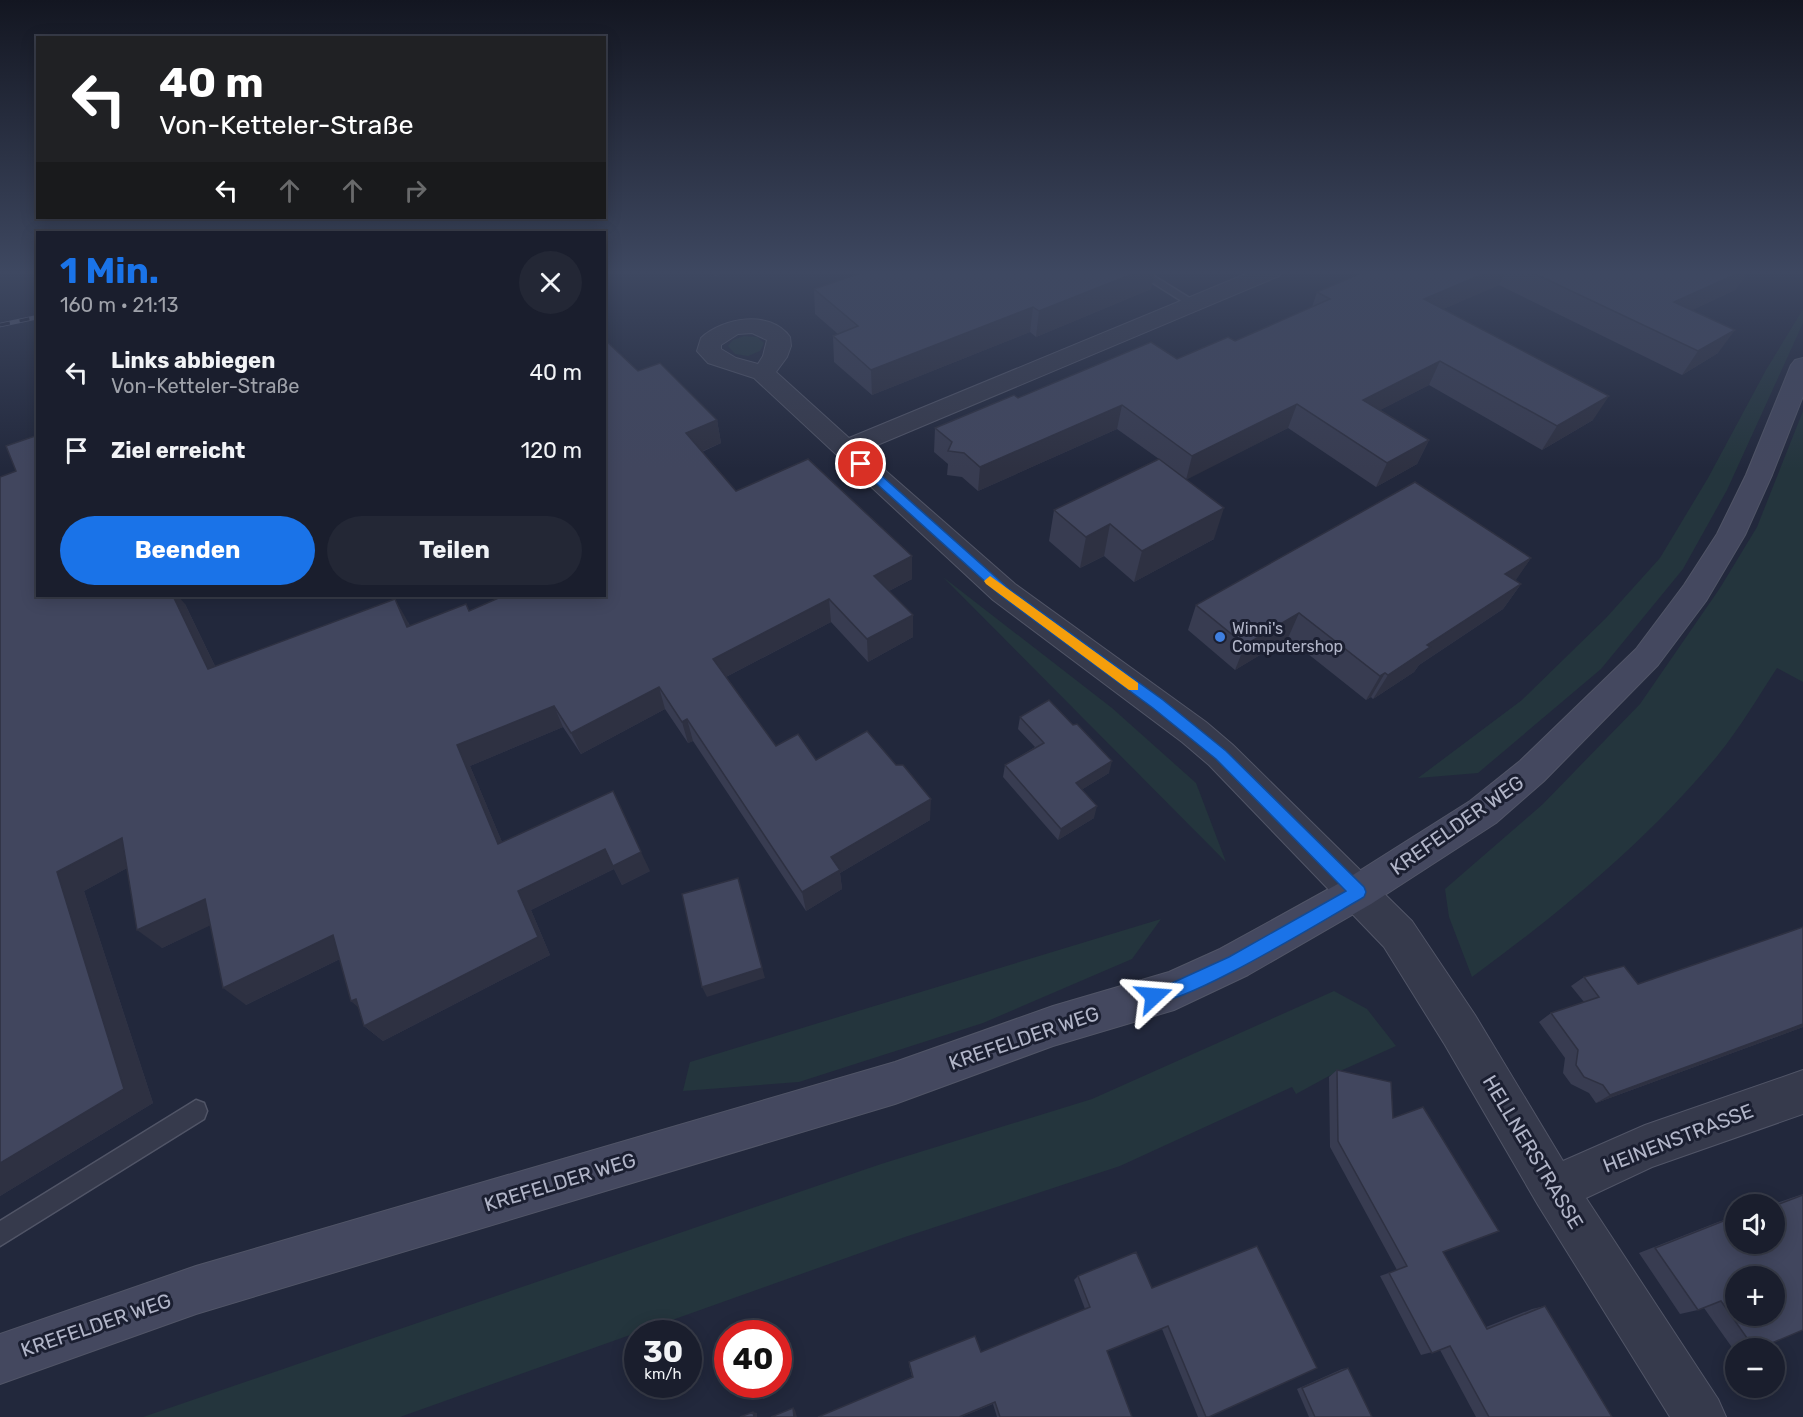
<!DOCTYPE html>
<html lang="de">
<head>
<meta charset="utf-8">
<style>
	:root { --surface:#1a1e2d; --page:#232735; --text:#f1f3f6; --muted:#9fa2aa; --line:#383c49; --accent:#1a73e8 }
	body { margin:0; font-family:Rubik,sans-serif; background:var(--page); color:var(--text); height:100vh; display:flex; flex-direction:column; font-size:22px; white-space:nowrap }
	* { box-sizing:border-box; margin:0 }
	p { font-size:20px; color:var(--muted) }
	.icon { flex:none; width:33px; height:33px; fill:none; stroke:currentColor; stroke-width:2; stroke-linecap:round; stroke-linejoin:round }
	.map { position:relative; flex:1; overflow:hidden }
	.details { position:absolute; left:36px; top:231px; width:570px; height:366px; display:flex; flex-direction:column; background:var(--surface); border-radius:0px; box-shadow:0 3px 15px #0003,0 0 0 2px var(--line) }
	.details>* { flex:none }
	.banner { position:absolute; left:36px; top:36px; width:570px; height:183px; border-radius:0px; box-shadow:0 3px 15px #0003,0 0 0 2px var(--line); background:#202124; color:#fff; overflow:hidden }
	.fabs { position:absolute; left:1725px; top:1194px; display:grid; gap:12px }
	.fabs a { display:grid; place-items:center; width:60px; height:60px; border-radius:50%; background:var(--surface); box-shadow:0 3px 15px #0003,0 0 0 2px var(--line); font-size:30px }
	.speed { position:absolute; left:624px; top:1320px; display:flex; gap:12px; font-size:30px; font-weight:700; text-align:center }
	.speed>* { display:grid; place-content:center; width:78px; height:78px; border-radius:50%; background:var(--surface); box-shadow:0 3px 15px #0003,0 0 0 2px var(--line); line-height:1 }
	.speed small { font-size:15px; font-weight:400 }
	.speed .limit { border:9px solid #d22; background:#fff; color:#111 }
	.pin { position:absolute; display:grid; place-items:center; width:51px; height:51px; color:#fff; margin:-26px; border:3px solid #fff; border-radius:50%; box-shadow:0 2px 6px #0007 }
	.me { position:absolute; width:66px; margin:-33px; rotate:71deg; stroke-linejoin:round; filter:drop-shadow(0 0 4px #0008) }
	.turn { display:flex; align-items:center; gap:21px; height:126px; padding:0 24px; font-size:27px }
	.turn .icon { width:78px; height:78px; stroke-width:2.5 }
	.turn b { display:block; font-size:42px; line-height:51px }
	.lanes { display:flex; align-items:center; height:57px; padding:0 24px; background:#0003; justify-content:center; gap:30px; direction:ltr }
	.lanes .off { opacity:.35 }
	.round { display:grid; place-items:center; flex:none; width:63px; height:63px; border-radius:32px; background:var(--page) }
	.headline { display:flex; align-items:center; justify-content:space-between; height:102px; padding:0 24px }
	h1 { font-size:36px; font-weight:700; line-height:45px; color:var(--accent) }
	.action { display:flex; gap:12px; margin-top:auto; padding:12px 24px }
	.action a { flex:1; height:69px; border-radius:36px; background:var(--accent); color:#fff; font-size:24px; font-weight:700; line-height:69px; text-align:center }
	.action a+a { background:var(--page); color:var(--text) }
	ul { padding:0; list-style:none }
	li { display:flex; align-items:center; gap:18px; height:78px; padding:0 24px }
	li div { flex:1 }
	li b { display:block; font-size:22px }
	li em { font-style:normal }
	.map>svg:first-child { display:block }
	.green { fill:#24353d }
	.lines { fill:none; stroke-linecap:round; stroke-linejoin:round }
	.lane-casing { stroke:#515567; stroke-width:3 }
	.street-casing { stroke:#515567; stroke-width:2 }
	.secondary-casing { stroke:#515567; stroke-width:2 }
	.lane { fill:#363a4c; fill-rule:evenodd }
	.street { fill:#363a4c; fill-rule:evenodd }
	.secondary { fill:#44485f; fill-rule:evenodd }
	.rail-casing { stroke:#585d73; stroke-width:4.5 }
	.rail { stroke:#1b1f31; stroke-width:3; stroke-dasharray:10; stroke-linecap:butt }
	.wall { fill:#383c51 }
	.shaded-wall { fill:#2e3142 }
	.building { fill:#41465e; stroke:#2e3142; stroke-width:1.5; fill-rule:evenodd }
	.route { fill:#1a73e8; stroke:#114b97; stroke-width:1.5 }
	.slow { fill:#f59e0b }
	.shop-dot { fill:#3f7fe0; stroke:#1b1f31; stroke-width:2 }
	.labels { text-anchor:middle; stroke-width:6; stroke-linejoin:round; paint-order:stroke }
	.poi-label { font-size:16px; fill:#b1b5c8; stroke:#1b1f31; text-anchor:start }
	.near-street-label { font-size:20px; fill:#b1b5c8; stroke:#1b1f31 }
</style>
</head>
<body>
<div class="map">
<svg width="1803" height="1417" viewBox="0 0 1803 1417">
	<rect width="100%" height="100%" fill="#22283c"/>
	<g class="green">
		<path d="M 1803,309 L 1803,323 L 1727,490 L 1683,569 L 1601,669 L 1478,773 L 1418,778 L 1522,700 L 1606,618 L 1660,558 L 1708,478 L 1766,370 Z"/>
		<path d="M 744,336 L 757,337 L 764,343 L 760,351 L 748,356 L 735,354 L 728,346 L 733,340 Z"/>
		<path d="M 1803,411 L 1803,682 L 1777,668 C 1758,697 1740,728 1718,755 C 1648,840 1561,912 1472,977 L 1449,917 L 1445,889 L 1543,804 L 1640,704 L 1720,588 L 1757,527 Z"/>
		<path d="M 943,577 L 1112,708 L 1196,783 L 1226,862 Z"/>
		<path d="M 1161,919 L 1132,959 L 983,1023 L 799,1082 L 683,1091 L 690,1062 Z"/>
		<path d="M 1334,991 L 1367,1009 L 1396,1046 L 1329,1076 L 1296,1094 L 1292,1087 L 1120,1166 L 905,1237 L 400,1417 L 143,1417 L 881,1164 L 1092,1099 Z"/>
	</g>
	<g class="lines">
		<g class="lane-casing">
			<g id="lane">
				<path d="M 1134,271 L 1146,271 L 1201,305 L 1191,307 Z"/>
				<path d="M 196,1100 L 204,1103 L 207,1111 L 204,1119 L 0,1246 L 0,1221 Z"/>
			</g>
		</g>
		<g class="street-casing">
			<path id="street" d="M 1253,271 L 1282,271 L 1279,276 L 863,451 L 1015,584 L 1206,722 L 1233,745 L 1412,921 L 1475,1015 L 1563,1161 L 1645,1125 L 1803,1070 L 1803,1114 L 1652,1167 L 1586,1198 L 1718,1399 L 1726,1417 L 1670,1417 L 1538,1205 L 1445,1045 L 1384,947 L 1209,765 L 1182,742 L 993,600 L 754,378 L 708,363 L 697,351 L 701,338 C 722,318 770,309 790,337 L 791,346 L 787,357 L 776,372 L 849,438 ZM 752,333 L 767,340 L 763,356 L 758,364 L 736,358 L 721,349 L 721,345 L 738,334 Z"/>
		</g>
		<g class="secondary-casing">
			<path id="secondary" d="M 1803,358 L 1803,396 L 1772,475 L 1745,535 L 1706,601 L 1658,665 L 1544,781 L 1496,823 L 1371,904 L 1248,975 L 1174,1010 L 1053,1046 L 895,1104 L 196,1314 L 0,1384 L 0,1334 L 196,1266 L 895,1062 L 1053,1006 L 1169,972 L 1220,949 L 1345,880 L 1470,801 L 1520,761 L 1636,649 L 1684,585 L 1717,534 L 1746,475 L 1791,365 L 1795,360 Z"/>
		</g>
		<use href="#lane" class="lane"/>
		<use href="#street" class="street"/>
		<use href="#secondary" class="secondary"/>
		<g class="rail-casing">
			<path id="rail" d="M 0,325 L 38,317"/>
		</g>
		<use href="#rail" class="rail"/>
	</g>
	<g class="wall">
		<path d="M 710,271 L 730,271 L 716,276 Z"/>
		<path d="M 1366,271 L 1749,271 L 1735,290 L 1692,310 L 1718,353 L 1682,375 L 1499,285 L 1443,309 L 1593,420 L 1542,450 L 1429,385 L 1380,410 L 1429,440 L 1417,464 L 1376,487 L 1288,428 L 1186,479 L 1214,539 L 1134,582 L 1104,556 L 1080,568 L 1049,541 L 1054,510 L 1159,459 L 1117,429 L 978,491 L 962,477 L 947,475 L 948,464 L 934,452 L 935,428 L 1018,398 L 1177,359 L 1235,341 L 1312,307 L 1317,292 Z"/>
		<path d="M 814,289 L 1151,289 L 1036,337 L 1030,332 L 872,395 L 834,362 L 833,336 L 838,334 L 815,314 Z"/>
		<path d="M 638,371 L 717,420 L 721,443 L 702,452 L 736,491 L 912,579 L 889,591 L 913,615 L 913,637 L 868,662 L 831,622 L 726,677 L 776,746 L 816,760 L 930,820 L 840,873 L 842,889 L 806,911 L 693,741 L 688,743 L 665,709 L 581,754 L 563,727 L 470,766 L 502,842 L 650,871 L 622,885 L 614,869 L 531,910 L 550,955 L 383,1041 L 364,1026 L 359,1007 L 351,1001 L 340,959 L 246,1005 L 210,925 L 162,948 L 127,868 L 84,891 L 153,1103 L 0,1196 L 16,471 L 38,435 L 38,596 L 185,604 L 215,666 L 408,622 L 410,626 L 469,611 L 604,596 Z"/>
		<path d="M 1531,558 L 1515,580 L 1521,584 L 1503,609 L 1419,665 L 1414,672 L 1373,699 L 1371,697 L 1366,700 L 1288,638 L 1235,670 L 1188,630 L 1196,605 Z"/>
		<path d="M 1020,717 L 1109,773 L 1081,790 L 1094,818 L 1058,840 L 1003,777 L 1005,765 L 1035,747 L 1018,729 Z"/>
		<path d="M 1584,977 L 1638,984 L 1803,1027 L 1596,1103 L 1589,1093 L 1571,1084 L 1563,1073 L 1565,1058 L 1539,1022 L 1551,1013 L 1584,1002 L 1571,986 Z"/>
		<path d="M 1337,1070 L 1393,1118 L 1443,1252 L 1486,1327 L 1532,1309 L 1545,1306 L 1612,1417 L 1476,1417 L 1440,1350 L 1421,1355 L 1380,1276 L 1397,1270 L 1330,1147 L 1329,1077 Z"/>
		<path d="M 1803,1194 L 1803,1330 L 1760,1348 L 1736,1348 L 1736,1353 L 1704,1308 L 1698,1310 L 1680,1314 L 1639,1253 L 1718,1222 L 1736,1216 L 1774,1244 L 1774,1204 Z"/>
		<path d="M 1078,1276 L 1152,1288 L 1209,1417 L 1198,1417 L 1162,1329 L 1107,1351 L 1132,1417 L 997,1417 L 993,1404 L 961,1417 L 818,1417 L 912,1377 L 909,1365 L 909,1362 L 981,1352 L 1085,1309 L 1074,1280 Z"/>
		<path d="M 1348,1368 L 1372,1417 L 1309,1417 L 1297,1389 L 1342,1369 Z"/>
	</g>
	<g class="shaded-wall">
		<path d="M 715,271 L 730,271 L 716,276 Z"/>
		<path d="M 1140,271 L 1155,271 L 1151,289 L 1036,337 L 1039,311 Z"/>
		<path d="M 1490,271 L 1506,271 L 1499,285 L 1413,322 L 1424,299 Z"/>
		<path d="M 1743,271 L 1749,271 L 1735,290 L 1659,326 L 1674,302 Z"/>
		<path d="M 1033,307 L 1030,332 L 872,395 L 871,370 Z"/>
		<path d="M 1735,330 L 1718,353 L 1682,375 L 1698,351 Z"/>
		<path d="M 1440,361 L 1429,385 L 1353,424 L 1363,400 Z"/>
		<path d="M 1609,396 L 1593,420 L 1542,450 L 1557,426 Z"/>
		<path d="M 1297,404 L 1288,428 L 1186,480 L 1192,456 Z"/>
		<path d="M 1122,405 L 1117,429 L 978,491 L 980,467 Z"/>
		<path d="M 717,420 L 721,443 L 691,456 L 686,433 Z"/>
		<path d="M 1429,440 L 1417,464 L 1376,487 L 1387,463 Z"/>
		<path d="M 1224,508 L 1214,539 L 1134,582 L 1142,551 Z"/>
		<path d="M 1110,524 L 1104,556 L 1080,568 L 1086,537 Z"/>
		<path d="M 912,556 L 912,579 L 875,598 L 874,576 Z"/>
		<path d="M 1531,558 L 1514,583 L 1505,574 Z"/>
		<path d="M 1521,584 L 1503,609 L 1419,665 L 1414,672 L 1373,699 L 1388,675 L 1427,645 Z"/>
		<path d="M 173,596 L 178,596 L 185,604 L 227,691 L 208,669 Z"/>
		<path d="M 395,599 L 408,622 L 420,650 L 407,627 Z"/>
		<path d="M 829,599 L 831,622 L 718,681 L 713,659 Z"/>
		<path d="M 1299,613 L 1288,638 L 1235,670 L 1245,645 Z"/>
		<path d="M 913,615 L 913,637 L 868,662 L 867,639 Z"/>
		<path d="M 1385,673 L 1371,697 L 1366,700 L 1380,676 Z"/>
		<path d="M 659,687 L 665,709 L 581,754 L 571,733 Z"/>
		<path d="M 554,706 L 563,727 L 470,766 L 511,863 L 498,844 L 457,745 Z"/>
		<path d="M 687,719 L 693,741 L 688,743 L 682,722 Z"/>
		<path d="M 1112,761 L 1109,773 L 1073,795 L 1076,783 Z"/>
		<path d="M 931,799 L 930,820 L 840,873 L 842,889 L 806,911 L 802,892 L 831,857 Z"/>
		<path d="M 1097,806 L 1094,818 L 1058,840 L 1061,829 Z"/>
		<path d="M 122,838 L 146,858 L 84,891 L 153,1103 L 0,1196 L 0,1163 L 57,872 Z"/>
		<path d="M 605,849 L 641,852 L 650,871 L 622,885 L 614,869 L 531,910 L 550,955 L 383,1041 L 364,1026 L 518,891 Z"/>
		<path d="M 738,878 L 765,978 L 707,997 L 702,987 Z"/>
		<path d="M 205,899 L 228,917 L 162,948 L 137,930 Z"/>
		<path d="M 333,935 L 352,953 L 246,1005 L 223,988 Z"/>
		<path d="M 356,999 L 370,1018 L 351,1001 Z"/>
		<path d="M 1803,1024 L 1803,1027 L 1596,1103 L 1610,1095 Z"/>
		<path d="M 793,1408 L 795,1410 L 797,1417 L 794,1417 Z"/>
		<path d="M 753,1412 L 757,1413 L 757,1417 L 754,1417 Z"/>
	</g>
	<g class="building">
		<path d="M 867,271 L 1140,271 L 1039,311 L 1033,307 L 871,370 L 833,336 L 858,326 L 814,289 Z"/>
		<path d="M 1366,271 L 1490,271 L 1424,299 L 1609,396 L 1557,426 L 1440,361 L 1363,400 L 1429,440 L 1387,463 L 1297,404 L 1192,456 L 1122,405 L 980,467 L 964,453 L 948,451 L 952,442 L 935,428 L 1014,395 L 1018,398 L 1151,342 L 1177,359 L 1228,337 L 1235,341 L 1330,299 L 1317,292 Z"/>
		<path d="M 1529,271 L 1743,271 L 1674,302 L 1735,330 L 1698,351 Z"/>
		<path d="M 604,339 L 638,371 L 660,363 L 717,420 L 686,433 L 736,491 L 808,459 L 912,556 L 874,576 L 913,615 L 867,639 L 829,599 L 713,659 L 776,746 L 798,734 L 816,760 L 867,731 L 896,765 L 903,765 L 931,799 L 831,857 L 840,870 L 802,892 L 687,719 L 682,722 L 659,687 L 571,733 L 554,706 L 457,745 L 498,844 L 613,791 L 641,852 L 613,866 L 605,849 L 518,891 L 538,937 L 364,1026 L 356,999 L 351,1001 L 333,935 L 223,988 L 205,899 L 137,930 L 122,838 L 57,872 L 124,1089 L 0,1163 L 0,477 L 16,471 L 6,446 L 38,435 L 38,596 L 173,596 L 208,669 L 395,599 L 407,627 L 466,604 L 469,611 L 503,596 L 604,596 Z"/>
		<path d="M 1159,459 L 1224,508 L 1142,551 L 1110,524 L 1086,537 L 1054,510 Z"/>
		<path d="M 1415,482 L 1531,558 L 1505,574 L 1521,584 L 1427,645 L 1430,647 L 1388,675 L 1385,673 L 1380,676 L 1299,613 L 1245,645 L 1196,605 Z"/>
		<path d="M 1049,700 L 1073,725 L 1077,724 L 1112,761 L 1076,783 L 1097,806 L 1061,829 L 1005,765 L 1044,743 L 1020,717 Z"/>
		<path d="M 738,878 L 762,968 L 702,987 L 682,894 Z"/>
		<path d="M 1803,927 L 1803,1024 L 1610,1095 L 1603,1085 L 1584,1077 L 1576,1065 L 1578,1050 L 1551,1013 L 1599,997 L 1584,977 L 1624,966 L 1638,984 Z"/>
		<path d="M 1337,1070 L 1391,1082 L 1393,1118 L 1423,1107 L 1499,1231 L 1443,1252 L 1487,1329 L 1545,1306 L 1612,1417 L 1489,1417 L 1450,1346 L 1432,1353 L 1389,1273 L 1407,1266 L 1338,1141 Z"/>
		<path d="M 1803,1195 L 1803,1330 L 1760,1348 L 1754,1348 L 1721,1301 L 1698,1310 L 1655,1248 L 1736,1216 L 1736,1244 L 1774,1244 L 1774,1206 ZM 1736,1276 L 1774,1276 L 1774,1316 L 1736,1316 Z"/>
		<path d="M 1257,1246 L 1317,1368 L 1209,1417 L 1206,1417 L 1168,1326 L 1107,1351 L 1132,1417 L 1000,1417 L 995,1402 L 959,1417 L 818,1417 L 913,1377 L 909,1362 L 975,1336 L 981,1352 L 1090,1307 L 1078,1276 L 1136,1252 L 1152,1288 Z"/>
		<path d="M 1348,1368 L 1372,1417 L 1315,1417 L 1302,1388 Z"/>
		<path d="M 793,1408 L 794,1417 L 771,1417 Z"/>
		<path d="M 753,1412 L 754,1417 L 740,1417 Z"/>
	</g>
	<linearGradient id="sky" x2="0" y2="1"><stop stop-color="#131621"/><stop offset="0.58" stop-color="#3e4861"/><stop offset="1" stop-color="#3e4861" stop-opacity="0"/></linearGradient>
	<rect width="1803" height="469" fill="url(#sky)"/>
	<path class="route" d="M 857,461 L 865,461 L 1009,589 L 1163,700 L 1226,751 L 1364,887 L 1366,892 L 1364,897 C 1332,915 1174,1013 1148,1002 L 1146,996 L 1148,991 L 1172,983 L 1229,957 L 1346,891 L 1216,759 L 1153,708 L 1000,595 L 857,466 Z"/>
	<path class="slow" d="M 990,576 L 1138,683 L 1138,690 L 1129,690 L 986,584 L 984,581 Z"/>
	<circle class="shop-dot" cx="1220" cy="637" r="6"/>
	<g class="labels">
		<g class="poi-label">
			<text x="1232" y="634">Winni's<tspan x="1232" dy="18">Computershop</tspan></text>
		</g>
		<g class="near-street-label">
			<text transform="translate(1457 825) rotate(-35)" y="7">KREFELDER WEG</text>
			<text transform="translate(1024 1038) rotate(-19)" y="7">KREFELDER WEG</text>
			<text transform="translate(1678 1138) rotate(-21)" y="7">HEINENSTRASSE</text>
			<text transform="translate(1533 1152) rotate(59)" y="7">HELLNERSTRASSE</text>
			<text transform="translate(560 1182) rotate(-17)" y="7">KREFELDER WEG</text>
			<text transform="translate(96 1325) rotate(-19)" y="7">KREFELDER WEG</text>
		</g>
	</g>
</svg>
<div class="fabs">
<a><svg class="icon" aria-label="sound" viewBox="0 0 24 24"><path d="M4 9h4l5-4v14l-5-4H4zM17 9q2 3 0 6"/></svg></a>
<a>+</a>
<a>−</a>
</div>
<div class="speed"><div>30<small>km/h</small></div><div class="limit">40</div></div>
<div class="pin" style="left:861px;top:464px;background:#d93025"><svg class="icon" aria-label="arrive" viewBox="0 0 24 24"><path d="M6 21V4h12l-3 4 3 4H6"/></svg></div>
<svg class="me" style="left:1154px;top:996px" viewBox="-20 -20 40 40"><path d="M0-17L14 15 0 8-14 15z" fill="#1a73e8" stroke="#fff" stroke-width="4"/></svg>
<div class="banner">
<div class="turn"><svg class="icon" aria-label="left" viewBox="0 0 24 24"><path d="M17 20v-9H6M10 6l-5 5 5 5"/></svg><div><b>40 m</b>Von-Ketteler-Straße</div></div>
<div class="lanes"><svg class="icon" aria-label="left" viewBox="0 0 24 24"><path d="M17 20v-9H6M10 6l-5 5 5 5"/></svg><svg class="icon off" aria-label="ahead" viewBox="0 0 24 24"><path d="M12 20V5M6 11l6-6 6 6"/></svg><svg class="icon off" aria-label="ahead" viewBox="0 0 24 24"><path d="M12 20V5M6 11l6-6 6 6"/></svg><svg class="icon off" aria-label="right" viewBox="0 0 24 24"><path d="M7 20v-9h11M14 6l5 5-5 5"/></svg></div>
</div>
<section class="details">
<div class="headline"><div><h1>1 Min.</h1><p>160 m · 21:13</p></div><a class="round"><svg class="icon" aria-label="close" viewBox="0 0 24 24"><path d="M6 6l12 12M18 6L6 18"/></svg></a></div>
<ul>
<li><svg class="icon" aria-label="left" viewBox="0 0 24 24"><path d="M17 20v-9H6M10 6l-5 5 5 5"/></svg><div><b>Links abbiegen</b><p>Von-Ketteler-Straße</p></div><em>40 m</em></li>
<li><svg class="icon" aria-label="arrive" viewBox="0 0 24 24"><path d="M6 21V4h12l-3 4 3 4H6"/></svg><div><b>Ziel erreicht</b></div><em>120 m</em></li>
</ul>
<div class="action"><a>Beenden</a><a>Teilen</a></div>
</section>
</div>
</body>
</html>
